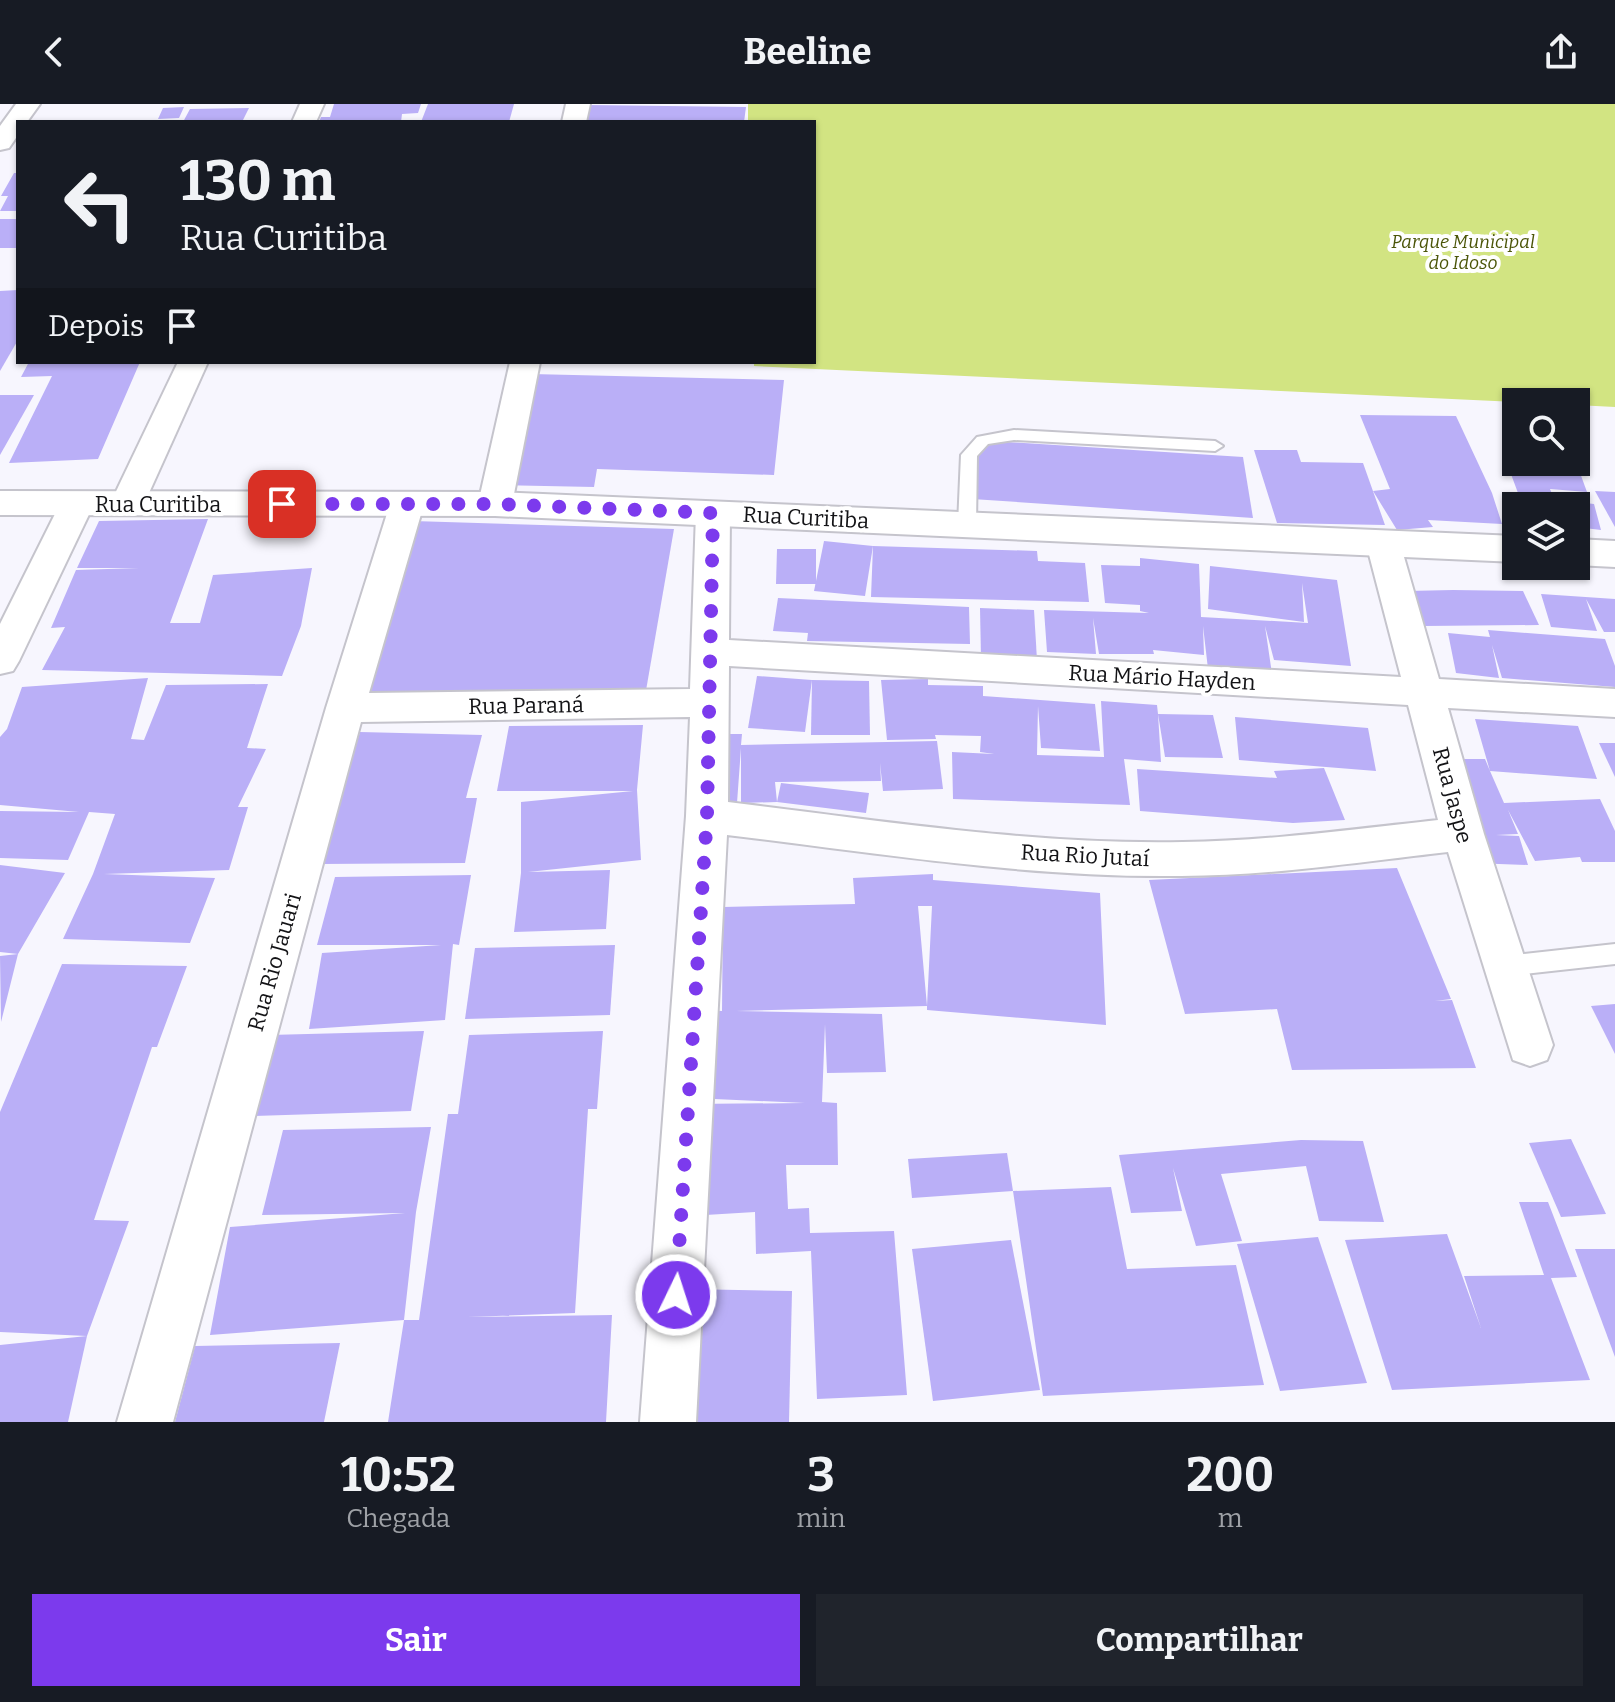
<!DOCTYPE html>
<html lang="pt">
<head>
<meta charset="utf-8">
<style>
	:root { --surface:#171b24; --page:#20242c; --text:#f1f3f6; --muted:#9ea1a6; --accent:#7c3aed }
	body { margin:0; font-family:Bitter,serif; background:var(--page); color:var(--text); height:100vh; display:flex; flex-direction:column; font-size:30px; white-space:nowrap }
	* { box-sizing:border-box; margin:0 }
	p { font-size:26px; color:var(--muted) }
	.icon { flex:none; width:44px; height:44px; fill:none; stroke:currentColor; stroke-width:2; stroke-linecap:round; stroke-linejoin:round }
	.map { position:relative; height:1318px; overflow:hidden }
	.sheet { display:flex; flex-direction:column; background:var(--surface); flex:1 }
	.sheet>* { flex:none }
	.guide { position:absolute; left:16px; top:16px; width:800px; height:244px; border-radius:0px; box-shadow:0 2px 6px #0004; background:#171b24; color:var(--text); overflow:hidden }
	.fabs { position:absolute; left:1502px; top:284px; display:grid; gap:16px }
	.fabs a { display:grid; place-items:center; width:88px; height:88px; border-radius:0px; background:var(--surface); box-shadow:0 2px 6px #0004; font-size:40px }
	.pin { position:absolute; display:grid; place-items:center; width:68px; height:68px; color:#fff; margin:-34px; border-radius:16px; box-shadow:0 4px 12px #0006 }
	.me { position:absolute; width:88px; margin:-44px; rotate:4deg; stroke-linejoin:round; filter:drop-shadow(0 0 6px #0008) }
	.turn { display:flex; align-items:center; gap:28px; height:168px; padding:0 32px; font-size:36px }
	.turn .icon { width:104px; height:104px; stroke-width:2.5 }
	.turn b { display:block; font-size:56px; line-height:68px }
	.then { display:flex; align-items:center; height:76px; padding:0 32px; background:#0003; gap:16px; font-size:30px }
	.eta { display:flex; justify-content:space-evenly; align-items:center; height:136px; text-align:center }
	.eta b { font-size:48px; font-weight:700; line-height:56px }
	.primary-button { display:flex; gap:16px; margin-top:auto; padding:16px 32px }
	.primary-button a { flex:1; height:92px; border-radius:0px; background:var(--accent); color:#fff; font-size:32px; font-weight:700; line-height:92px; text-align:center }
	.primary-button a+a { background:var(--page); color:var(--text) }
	header { display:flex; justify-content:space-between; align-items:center; height:104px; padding:0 32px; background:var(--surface); font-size:36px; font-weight:700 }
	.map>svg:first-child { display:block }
	.green { fill:#d2e482 }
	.building { fill:#baaff7; fill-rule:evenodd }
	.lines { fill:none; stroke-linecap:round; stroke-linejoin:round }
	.service-casing { stroke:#c5c4cc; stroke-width:4 }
	.minor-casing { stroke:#c5c4cc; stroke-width:4 }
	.tertiary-casing { stroke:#c5c4cc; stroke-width:4 }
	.service { fill:#fff; fill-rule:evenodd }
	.minor { fill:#fff; fill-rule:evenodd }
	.tertiary { fill:#fff; fill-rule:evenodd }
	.route { stroke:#7c3aed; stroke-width:14; stroke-dasharray:0 25.2 }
	.labels { text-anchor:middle; stroke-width:8; stroke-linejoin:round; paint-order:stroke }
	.far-park-label { font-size:18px; font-style:italic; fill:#4b5508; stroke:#fff }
	.street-label { font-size:22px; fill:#131316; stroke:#fff }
</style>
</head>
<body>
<header><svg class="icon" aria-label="back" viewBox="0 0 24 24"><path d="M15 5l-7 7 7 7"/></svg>Beeline<svg class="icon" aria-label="share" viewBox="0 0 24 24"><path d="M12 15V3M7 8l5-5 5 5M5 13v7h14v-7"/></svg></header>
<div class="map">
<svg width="1615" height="1318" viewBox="0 0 1615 1318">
	<rect width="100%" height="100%" fill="#f7f6fe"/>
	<path class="green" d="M 748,0 L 1615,0 L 1615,303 L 1576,301 L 1576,298 L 1516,298 L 754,262 L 754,258 L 814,258 L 814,18 L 748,18 Z"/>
	<g class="building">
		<path d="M 334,0 L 421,0 L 418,9 L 402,10 L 401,18 L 319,18 L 321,13 L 330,13 Z"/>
		<path d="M 428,0 L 514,0 L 509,18 L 421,18 Z"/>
		<path d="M 587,1 L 746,3 L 744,18 L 582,18 Z"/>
		<path d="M 184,3 L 179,14 L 158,15 L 163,4 Z"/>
		<path d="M 249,4 L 242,18 L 183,18 L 190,5 Z"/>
		<path d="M 14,69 L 18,69 L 18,107 L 0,107 L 8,92 L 1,92 Z"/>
		<rect x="0" y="115" width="18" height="29"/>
		<path d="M 18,186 L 18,236 L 0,267 L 0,187 Z"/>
		<path d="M 29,258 L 140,258 L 98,355 L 9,359 L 52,272 L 21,273 Z"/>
		<path d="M 531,270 L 784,276 L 774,371 L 597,365 L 594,383 L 502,381 Z"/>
		<path d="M 0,291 L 34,291 L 0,351 Z"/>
		<path d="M 1360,311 L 1456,312 L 1492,389 L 1502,420 L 1428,416 L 1433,423 L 1397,426 L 1373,387 L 1390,385 Z"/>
		<path d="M 975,336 L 1243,353 L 1253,414 L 972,395 Z"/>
		<path d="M 1254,346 L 1297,346 L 1301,358 L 1363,359 L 1385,421 L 1277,419 Z"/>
		<path d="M 1502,346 L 1516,346 L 1516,358 L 1576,358 L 1587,388 L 1550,385 L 1552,390 L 1518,389 Z"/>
		<path d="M 1595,387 L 1615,388 L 1615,423 Z"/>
		<path d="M 1507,390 L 1594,400 L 1601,426 L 1576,423 L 1576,402 L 1516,402 L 1516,416 L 1513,415 Z"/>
		<path d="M 208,415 L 170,519 L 200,519 L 213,471 L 312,464 L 301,522 L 282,572 L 42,566 L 65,523 L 51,524 L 76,466 L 139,464 L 77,464 L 99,417 Z"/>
		<path d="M 413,417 L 674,425 L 644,598 L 352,589 Z"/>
		<path d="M 824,437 L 873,442 L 865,492 L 814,487 Z"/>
		<path d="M 873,442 L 1037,447 L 1038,457 L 1085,459 L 1089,498 L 871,493 Z"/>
		<path d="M 777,445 L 816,445 L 816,480 L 776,480 Z"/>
		<path d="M 1140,454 L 1199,460 L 1201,513 L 1308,519 L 1302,479 L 1304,518 L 1208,505 L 1210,462 L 1337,476 L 1351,562 L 1274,556 L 1265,522 L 1272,570 L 1208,565 L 1203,522 L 1204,551 L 1153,546 L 1154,550 L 1099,550 L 1093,514 L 1096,550 L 1047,548 L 1044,506 L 1149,509 L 1140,507 L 1140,501 L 1105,499 L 1101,461 L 1140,462 Z"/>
		<path d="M 1453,486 L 1523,487 L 1539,521 L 1424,522 L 1407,487 Z"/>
		<path d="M 1541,490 L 1615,495 L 1615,528 L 1604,528 L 1586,495 L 1597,527 L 1551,523 Z"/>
		<path d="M 778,494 L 969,503 L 970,540 L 807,537 L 808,529 L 773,527 Z"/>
		<path d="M 980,504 L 1034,506 L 1037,556 L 981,554 Z"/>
		<path d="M 1488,526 L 1605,535 L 1615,562 L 1615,583 L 1502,574 L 1492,541 L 1499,574 L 1456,569 L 1448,529 L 1490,533 Z"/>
		<path d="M 757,572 L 812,576 L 805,628 L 748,624 Z"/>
		<path d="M 148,574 L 131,635 L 144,636 L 166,581 L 268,580 L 247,644 L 266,645 L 238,703 L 248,703 L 229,766 L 104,770 L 215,774 L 190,839 L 63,835 L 93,770 L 115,710 L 89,708 L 68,756 L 0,754 L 0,707 L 79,708 L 0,701 L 0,633 L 7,625 L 22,583 Z"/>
		<path d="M 928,575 L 928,581 L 983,582 L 983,592 L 1095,600 L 1100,647 L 1041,644 L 1038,602 L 1037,651 L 1104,653 L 1101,597 L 1157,601 L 1158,610 L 1213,611 L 1223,654 L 1165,653 L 1158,610 L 1161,658 L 1124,655 L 1130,701 L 953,695 L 952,648 L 994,650 L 980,648 L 981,632 L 935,631 L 936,635 L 887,636 L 881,576 Z"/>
		<path d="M 812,576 L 869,577 L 870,631 L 811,631 Z"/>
		<path d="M 1235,613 L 1368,624 L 1376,667 L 1239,656 Z"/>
		<path d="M 1475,615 L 1578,622 L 1597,675 L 1490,667 L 1504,699 L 1600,695 L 1615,727 L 1615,758 L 1582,758 L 1580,753 L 1535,757 L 1508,706 L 1518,730 L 1496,731 L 1519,732 L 1528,761 L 1472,759 L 1452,655 L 1485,655 L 1490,667 Z"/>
		<path d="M 643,621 L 637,686 L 641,756 L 528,768 L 610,766 L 606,825 L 514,828 L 521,769 L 521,698 L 633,687 L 497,687 L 509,622 Z"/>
		<path d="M 360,628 L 482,631 L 466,694 L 477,694 L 465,759 L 320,760 Z"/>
		<path d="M 710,630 L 742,630 L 741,641 L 937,637 L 943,685 L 883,687 L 880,659 L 881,677 L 775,678 L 777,698 L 741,699 L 741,644 L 737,699 L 703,698 Z"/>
		<path d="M 1599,639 L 1615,639 L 1615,673 Z"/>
		<path d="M 1324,664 L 1345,716 L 1293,719 L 1140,707 L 1137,665 L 1277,674 L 1274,667 Z"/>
		<path d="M 781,679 L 869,689 L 866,709 L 777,698 Z"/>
		<path d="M 0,761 L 65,769 L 18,850 L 1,918 L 0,852 L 18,850 L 0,848 Z"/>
		<path d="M 1397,764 L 1451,895 L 1435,897 L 1452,896 L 1476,964 L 1292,966 L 1277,905 L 1185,910 L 1149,776 Z"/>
		<path d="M 933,770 L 933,776 L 1100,789 L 1106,921 L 927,906 L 927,902 L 736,907 L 882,910 L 886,968 L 827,969 L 825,920 L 822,998 L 837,999 L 838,1061 L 786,1061 L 788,1105 L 809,1104 L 810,1129 L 894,1127 L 907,1291 L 817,1295 L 811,1147 L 756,1150 L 755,1108 L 689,1112 L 691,1000 L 805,999 L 692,994 L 702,906 L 722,907 L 723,803 L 855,800 L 853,774 ZM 918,802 L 932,802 L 927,902 Z"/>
		<path d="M 471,771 L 459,841 L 453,840 L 445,916 L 309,925 L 322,849 L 441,841 L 317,841 L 335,773 Z"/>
		<path d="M 615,841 L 610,911 L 465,915 L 475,844 Z"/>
		<path d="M 62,860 L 187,862 L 157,943 L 152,943 L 94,1116 L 129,1117 L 87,1232 L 0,1228 L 0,1008 Z"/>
		<path d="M 1615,900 L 1615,950 L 1591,902 Z"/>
		<path d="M 424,927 L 411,1007 L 250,1012 L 269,931 Z"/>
		<path d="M 603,927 L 597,1005 L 588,1005 L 575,1209 L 467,1213 L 612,1211 L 606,1318 L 388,1318 L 404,1216 L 419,1216 L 448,1010 L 458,1010 L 469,931 Z"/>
		<path d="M 431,1023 L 416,1108 L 404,1216 L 210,1231 L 230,1123 L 405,1109 L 262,1111 L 283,1026 Z"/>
		<path d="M 1571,1035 L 1606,1110 L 1561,1113 L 1529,1039 Z"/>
		<path d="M 1301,1036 L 1363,1037 L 1384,1118 L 1319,1117 L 1306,1062 L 1221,1070 L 1242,1137 L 1196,1142 L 1173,1064 L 1182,1107 L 1131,1109 L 1119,1051 Z"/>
		<path d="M 1007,1049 L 1013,1087 L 912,1094 L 908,1055 Z"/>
		<path d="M 1111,1083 L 1127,1165 L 1236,1161 L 1264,1281 L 1043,1292 L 1013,1087 Z"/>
		<path d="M 1519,1098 L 1548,1098 L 1577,1173 L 1551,1174 L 1590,1276 L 1392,1286 L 1345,1136 L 1447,1130 L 1481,1224 L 1464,1172 L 1544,1171 Z"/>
		<path d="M 1318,1133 L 1367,1279 L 1280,1287 L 1237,1140 Z"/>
		<path d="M 1011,1136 L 1040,1286 L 933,1297 L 912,1145 Z"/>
		<path d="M 1575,1145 L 1615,1145 L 1615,1253 Z"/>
		<path d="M 687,1185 L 792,1187 L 789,1318 L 677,1318 Z"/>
		<path d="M 87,1232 L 68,1318 L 0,1318 L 0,1241 Z"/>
		<path d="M 340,1239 L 324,1318 L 175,1318 L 195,1242 Z"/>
	</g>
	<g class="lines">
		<g class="service-casing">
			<g id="service">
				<path d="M 1014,326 L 1215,337 L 1223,342 L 1215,347 L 1014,336 L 988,340 L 977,352 L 976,421 L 973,425 L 961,425 L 958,421 L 961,351 L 977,333 Z"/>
				<path d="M 1615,840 L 1615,860 L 1505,872 L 1497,869 L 1494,862 L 1497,855 L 1505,852 Z"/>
			</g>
		</g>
		<g class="minor-casing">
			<g id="minor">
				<path d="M 16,0 L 40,0 L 27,18 L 18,18 L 18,31 L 9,44 L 0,46 L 0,22 Z"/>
				<path d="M 300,0 L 324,0 L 316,18 L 292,18 Z"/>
				<path d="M 566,0 L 590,0 L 586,18 L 562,18 Z"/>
				<path d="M 178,258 L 208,258 L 144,400 L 139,408 L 127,411 L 115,408 L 110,400 Z"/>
				<path d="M 510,258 L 540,258 L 512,400 L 507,408 L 495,411 L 483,408 L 478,400 Z"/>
				<path d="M 77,389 L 89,392 L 94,400 L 19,557 L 13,567 L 0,570 L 0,520 L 60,400 L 65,392 Z"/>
				<path d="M 407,389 L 419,392 L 424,400 L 369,589 L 690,585 L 696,409 L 701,401 L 713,398 L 725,401 L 730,409 L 729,536 L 1401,573 L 1366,439 L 1371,431 L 1383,428 L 1395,431 L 1400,439 L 1439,575 L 1615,585 L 1615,613 L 1448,604 L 1484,730 L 1553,941 L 1547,956 L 1530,962 L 1513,956 L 1448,748 C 1359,758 1270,772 1181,772 C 1029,774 877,749 727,731 L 696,1318 L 640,1318 L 686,712 L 690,613 L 361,618 L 173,1318 L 117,1318 L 326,604 L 390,400 L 395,392 ZM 729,562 L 1408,601 L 1438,716 C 1354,725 1269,737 1183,738 C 1031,741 879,716 728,698 Z"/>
			</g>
		</g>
		<g class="tertiary-casing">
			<g id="tertiary">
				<path d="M 0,387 L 495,388 L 1516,432 L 1516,458 L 495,412 L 0,411 Z"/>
				<path d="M 1576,435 L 1615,437 L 1615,463 L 1576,461 Z"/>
			</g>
		</g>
		<use href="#service" class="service"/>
		<use href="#minor" class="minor"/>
		<use href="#tertiary" class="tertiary"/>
	</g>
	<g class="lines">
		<path class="route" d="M 282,400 L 495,400 L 713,409 L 707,712 L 676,1191"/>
	</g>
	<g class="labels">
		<g class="far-park-label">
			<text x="1463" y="144">Parque Municipal<tspan x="1463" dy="21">do Idoso</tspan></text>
		</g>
		<g class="street-label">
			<text x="158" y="408">Rua Curitiba</text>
			<text transform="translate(806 413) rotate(3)" y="8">Rua Curitiba</text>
			<text transform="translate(1162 573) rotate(3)" y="8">Rua Mário Hayden</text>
			<text transform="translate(526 601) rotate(-1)" y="8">Rua Paraná</text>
			<text transform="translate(1453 691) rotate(75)" y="8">Rua Jaspe</text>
			<text transform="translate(1085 751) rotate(3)" y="8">Rua Rio Jutaí</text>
			<text transform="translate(274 858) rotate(-74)" y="8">Rua Rio Jauari</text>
		</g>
	</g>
</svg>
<div class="fabs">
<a><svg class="icon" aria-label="search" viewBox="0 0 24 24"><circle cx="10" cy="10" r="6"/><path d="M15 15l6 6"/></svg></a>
<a><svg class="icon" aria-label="layers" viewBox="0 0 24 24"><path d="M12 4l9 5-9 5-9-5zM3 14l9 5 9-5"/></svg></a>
</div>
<div class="pin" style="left:282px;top:400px;background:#d93025"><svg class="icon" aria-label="arrive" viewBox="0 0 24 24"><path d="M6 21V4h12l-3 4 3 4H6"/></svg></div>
<svg class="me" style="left:676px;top:1191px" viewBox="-20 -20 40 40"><circle r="17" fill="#7c3aed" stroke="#fff" stroke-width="3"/><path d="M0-11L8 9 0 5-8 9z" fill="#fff"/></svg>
<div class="guide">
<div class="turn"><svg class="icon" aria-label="left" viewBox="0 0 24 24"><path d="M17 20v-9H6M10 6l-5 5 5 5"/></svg><div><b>130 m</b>Rua Curitiba</div></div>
<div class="then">Depois<svg class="icon" aria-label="arrive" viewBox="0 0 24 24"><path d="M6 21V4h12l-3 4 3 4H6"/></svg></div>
</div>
</div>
<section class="sheet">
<div class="eta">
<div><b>10:52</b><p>Chegada</p></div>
<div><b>3</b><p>min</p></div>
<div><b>200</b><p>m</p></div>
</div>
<div class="primary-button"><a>Sair</a><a>Compartilhar</a></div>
</section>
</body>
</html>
